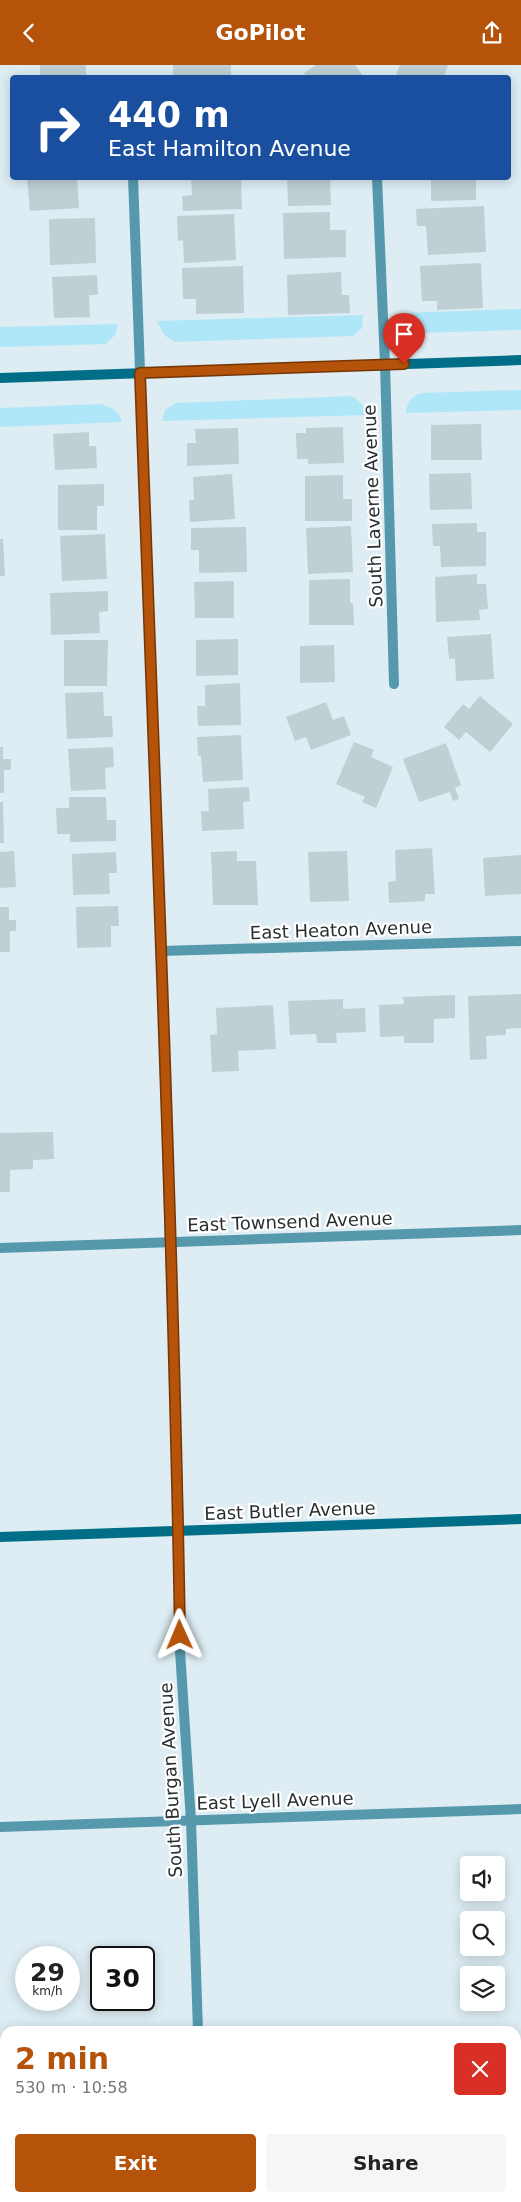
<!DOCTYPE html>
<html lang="en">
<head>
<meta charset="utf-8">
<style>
	:root { --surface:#fff; --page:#f6f6f6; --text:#222; --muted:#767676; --accent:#b45309 }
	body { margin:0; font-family:"DejaVu Sans",sans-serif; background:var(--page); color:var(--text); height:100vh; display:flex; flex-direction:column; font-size:19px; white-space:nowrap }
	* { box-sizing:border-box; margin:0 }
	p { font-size:16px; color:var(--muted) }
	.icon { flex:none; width:28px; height:28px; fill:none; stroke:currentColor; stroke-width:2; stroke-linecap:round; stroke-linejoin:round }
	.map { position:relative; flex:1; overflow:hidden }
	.details { position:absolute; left:0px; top:1961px; width:521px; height:176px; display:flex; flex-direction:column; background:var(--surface); border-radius:15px 15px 0 0; box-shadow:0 2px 12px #0003 }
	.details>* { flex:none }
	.guide { position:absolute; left:10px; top:10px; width:501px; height:105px; border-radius:5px; box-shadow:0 2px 12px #0003; background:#1a4fa0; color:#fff; overflow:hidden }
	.fabs { position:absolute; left:460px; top:1791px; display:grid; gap:10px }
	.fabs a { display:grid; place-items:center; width:45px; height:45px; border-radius:5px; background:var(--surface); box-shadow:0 2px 12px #0003; font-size:25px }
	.speed { position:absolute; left:15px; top:1881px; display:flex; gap:10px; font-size:25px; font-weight:700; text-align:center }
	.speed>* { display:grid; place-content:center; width:65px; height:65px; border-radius:50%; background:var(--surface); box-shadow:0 2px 12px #0003; line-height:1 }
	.speed small { font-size:12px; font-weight:400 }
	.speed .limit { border:2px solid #111; border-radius:8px; background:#fff; color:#111 }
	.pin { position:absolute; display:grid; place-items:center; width:42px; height:42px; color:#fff; margin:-51px -21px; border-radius:50% 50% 50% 0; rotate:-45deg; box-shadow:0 0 5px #0007 }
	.pin .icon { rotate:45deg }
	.me { position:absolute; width:55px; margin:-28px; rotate:359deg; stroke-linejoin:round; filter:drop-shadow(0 0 4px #0008) }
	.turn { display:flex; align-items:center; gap:18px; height:105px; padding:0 15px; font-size:22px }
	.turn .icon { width:65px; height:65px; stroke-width:2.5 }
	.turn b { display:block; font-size:35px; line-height:42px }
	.round { display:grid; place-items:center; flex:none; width:52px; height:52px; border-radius:5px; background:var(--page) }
	.headline { display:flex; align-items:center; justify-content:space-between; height:85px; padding:0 15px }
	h1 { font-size:30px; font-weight:700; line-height:38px; color:var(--accent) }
	.primary-button { display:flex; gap:10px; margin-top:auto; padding:10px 15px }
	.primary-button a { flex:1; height:58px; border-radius:5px; background:var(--accent); color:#fff; font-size:20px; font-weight:700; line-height:58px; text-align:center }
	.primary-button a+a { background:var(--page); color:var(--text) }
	header { display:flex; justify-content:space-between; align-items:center; height:65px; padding:0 15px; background:var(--accent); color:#fff; font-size:22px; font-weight:700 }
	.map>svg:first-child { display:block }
	.green { fill:#afe7f9 }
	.building { fill:#bfcfd4 }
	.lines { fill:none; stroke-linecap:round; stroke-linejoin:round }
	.street { stroke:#5699ad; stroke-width:10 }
	.secondary { stroke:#006e86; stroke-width:10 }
	.route-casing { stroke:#753606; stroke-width:12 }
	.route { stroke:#b45309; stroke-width:9 }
	.labels { text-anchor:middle; stroke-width:4.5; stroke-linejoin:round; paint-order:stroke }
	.street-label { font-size:18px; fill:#292f31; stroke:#fff }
</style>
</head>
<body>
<header><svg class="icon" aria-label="back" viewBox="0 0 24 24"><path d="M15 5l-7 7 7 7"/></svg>GoPilot<svg class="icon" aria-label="share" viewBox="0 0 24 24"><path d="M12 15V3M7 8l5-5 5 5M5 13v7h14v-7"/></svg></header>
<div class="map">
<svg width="521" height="2137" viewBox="0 0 521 2137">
	<rect width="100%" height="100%" fill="#ddedf3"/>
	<g class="green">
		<path d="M 521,244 L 521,265 L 415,268 L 404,262 L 402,248 Z"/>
		<path d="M 363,250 L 362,263 L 353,271 L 175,277 L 164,270 L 157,256 Z"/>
		<path d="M 118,259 L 115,270 L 106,279 L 0,282 L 0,262 Z"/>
		<path d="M 521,325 L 521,345 L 406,348 C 407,337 411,332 421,328 Z"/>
		<path d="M 351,331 C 360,336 364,340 367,350 L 162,356 L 165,345 L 176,338 Z"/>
		<path d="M 102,339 C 113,343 119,346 122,357 L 0,362 L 0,343 Z"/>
	</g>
	<g class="building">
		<rect x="40" y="0" width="46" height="12"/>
		<rect x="173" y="0" width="58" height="12"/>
		<path d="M 316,0 L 355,0 L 364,12 L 307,12 L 304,8 Z"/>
		<path d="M 400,0 L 448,0 L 444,12 L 395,12 Z"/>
		<path d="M 27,112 L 77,112 L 79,143 L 30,146 Z"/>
		<path d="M 191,112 L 241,112 L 242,144 L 183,146 L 182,131 L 192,130 Z"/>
		<path d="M 287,112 L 330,112 L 331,140 L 288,141 Z"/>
		<path d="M 431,112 L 476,112 L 476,135 L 431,136 Z"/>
		<path d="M 484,141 L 486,187 L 428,190 L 426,161 L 417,161 L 416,144 Z"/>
		<path d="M 330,147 L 330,165 L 346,165 L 346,192 L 284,194 L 283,148 Z"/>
		<path d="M 234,149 L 236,195 L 184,198 L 183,175 L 178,176 L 177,151 Z"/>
		<path d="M 95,153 L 96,198 L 50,200 L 49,154 Z"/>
		<path d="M 481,198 L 483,243 L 437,245 L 437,236 L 422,236 L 420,201 Z"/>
		<path d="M 243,201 L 244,248 L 196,249 L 196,234 L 183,234 L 182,203 Z"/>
		<path d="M 341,207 L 342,230 L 349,230 L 350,248 L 288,250 L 287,210 Z"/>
		<path d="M 97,210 L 98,230 L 89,230 L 90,252 L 54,253 L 52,212 Z"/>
		<path d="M 481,359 L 482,395 L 431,395 L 431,360 Z"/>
		<path d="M 343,362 L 344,398 L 308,399 L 308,394 L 297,394 L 296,368 L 306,368 L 306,363 Z"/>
		<path d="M 238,363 L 239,399 L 187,401 L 187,378 L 196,378 L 195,364 Z"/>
		<path d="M 89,367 L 89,381 L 96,381 L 97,403 L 55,405 L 53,369 Z"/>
		<path d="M 471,408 L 472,444 L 430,445 L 429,409 Z"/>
		<path d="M 232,409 L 235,454 L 190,457 L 189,435 L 194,435 L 193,412 Z"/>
		<path d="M 343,410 L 343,434 L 352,434 L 352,456 L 305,456 L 305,411 Z"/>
		<path d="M 104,419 L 104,441 L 97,441 L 97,465 L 58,465 L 58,420 Z"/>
		<path d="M 477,458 L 477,467 L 486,467 L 486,501 L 441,502 L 440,481 L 433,481 L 432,459 Z"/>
		<path d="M 351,461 L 353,507 L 308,509 L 306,463 Z"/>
		<path d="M 246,462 L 247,507 L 199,508 L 199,485 L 191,485 L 191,463 Z"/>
		<path d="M 105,469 L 107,514 L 62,516 L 60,471 Z"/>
		<path d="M 0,474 L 3,474 L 5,511 L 0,511 Z"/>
		<path d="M 477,509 L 477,519 L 486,519 L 488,544 L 479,545 L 480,555 L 436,557 L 435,512 Z"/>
		<path d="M 350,514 L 350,538 L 353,538 L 354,560 L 309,560 L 309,515 Z"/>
		<path d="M 234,516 L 234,553 L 195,553 L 194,517 Z"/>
		<path d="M 108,526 L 108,546 L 99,547 L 100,568 L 51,570 L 50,528 Z"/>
		<path d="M 491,569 L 494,614 L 456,616 L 455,593 L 449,594 L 447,572 Z"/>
		<path d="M 238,574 L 238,610 L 196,611 L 196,575 Z"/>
		<path d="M 64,575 L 108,575 L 107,621 L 64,621 Z"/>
		<path d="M 334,580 L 335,617 L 300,618 L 300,581 Z"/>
		<path d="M 240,618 L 241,660 L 198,661 L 197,641 L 205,641 L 205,620 Z"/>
		<path d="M 103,627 L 104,651 L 112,651 L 113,672 L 67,674 L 65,628 Z"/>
		<path d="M 480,631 L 513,659 L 490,687 L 466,667 L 459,675 L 444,662 L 463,639 L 469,644 Z"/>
		<path d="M 326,637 L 333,655 L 344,651 L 351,670 L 311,685 L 306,672 L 295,676 L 286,652 Z"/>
		<path d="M 241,670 L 243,715 L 203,717 L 201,691 L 198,691 L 197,672 Z"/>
		<path d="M 354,677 L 374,685 L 371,692 L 393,702 L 376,743 L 362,737 L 365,732 L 336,719 Z"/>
		<path d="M 446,678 L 461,720 L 455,723 L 459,734 L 453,736 L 450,727 L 419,737 L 403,694 Z"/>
		<path d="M 0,682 L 3,682 L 3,694 L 11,694 L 11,705 L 4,705 L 4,728 L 0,728 Z"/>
		<path d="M 113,682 L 114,702 L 105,703 L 106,724 L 71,726 L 68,684 Z"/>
		<path d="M 249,722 L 250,736 L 243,737 L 244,764 L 202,766 L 201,746 L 209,746 L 208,724 Z"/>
		<path d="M 69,732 L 106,732 L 107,755 L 116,755 L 116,776 L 70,777 L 70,769 L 57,769 L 56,743 L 69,743 Z"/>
		<path d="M 0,737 L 3,737 L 4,778 L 0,778 Z"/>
		<path d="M 432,783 L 435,829 L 425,829 L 425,836 L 389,838 L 388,817 L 396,816 L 395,785 Z"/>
		<path d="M 14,786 L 16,822 L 0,823 L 0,787 Z"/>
		<path d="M 237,786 L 237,796 L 256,796 L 258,840 L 213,840 L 211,787 Z"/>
		<path d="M 347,786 L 349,836 L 310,837 L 308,787 Z"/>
		<path d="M 116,787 L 117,808 L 109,808 L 110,829 L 73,830 L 72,789 Z"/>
		<path d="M 521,790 L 521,829 L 485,831 L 483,793 Z"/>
		<path d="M 118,841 L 119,861 L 111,861 L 111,882 L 77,883 L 76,842 Z"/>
		<path d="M 0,842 L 9,842 L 9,855 L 16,855 L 16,866 L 10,866 L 10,887 L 0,887 Z"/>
		<path d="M 521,929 L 521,963 L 506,964 L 506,970 L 486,971 L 487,994 L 470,995 L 468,931 Z"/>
		<path d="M 455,930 L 455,953 L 434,954 L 434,978 L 404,978 L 404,971 L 380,972 L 379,940 L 404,939 L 403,932 Z"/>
		<path d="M 343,934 L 343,944 L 365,943 L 366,967 L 336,968 L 337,978 L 317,978 L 316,969 L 290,970 L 288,936 Z"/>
		<path d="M 273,940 L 276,984 L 238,986 L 239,1006 L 212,1007 L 210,970 L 217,969 L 216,943 Z"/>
		<path d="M 53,1067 L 54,1094 L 33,1095 L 33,1104 L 10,1105 L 10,1127 L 0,1127 L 0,1068 Z"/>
	</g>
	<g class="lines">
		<g class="street">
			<path d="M 133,112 L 161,886 L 179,1466 L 179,1570 L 191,1756 L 198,1966"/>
			<path d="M 377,112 L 385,299 L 394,619"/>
			<path d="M 161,886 L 521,876"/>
			<path d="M 0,1183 L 521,1165"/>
			<path d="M 0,1762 L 521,1744"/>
			<path d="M 516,2034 L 521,2034"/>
			<path d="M 0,2052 L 5,2052"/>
			<path d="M 203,2132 L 203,2137"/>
		</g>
		<g class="secondary">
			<path d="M 0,313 L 521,295"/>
			<path d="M 0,1472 L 521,1454"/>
		</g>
	</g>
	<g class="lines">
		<g class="route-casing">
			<path id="route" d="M 180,1570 C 173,1149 155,729 140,308 L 404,299"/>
		</g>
		<use href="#route" class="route"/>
	</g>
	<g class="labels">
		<g class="street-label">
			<text transform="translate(373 441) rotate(-92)" y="6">South Laverne Avenue</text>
			<text transform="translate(341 865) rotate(-2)" y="6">East Heaton Avenue</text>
			<text transform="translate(290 1157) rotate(-2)" y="6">East Townsend Avenue</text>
			<text transform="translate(290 1446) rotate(-2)" y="6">East Butler Avenue</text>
			<text transform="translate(171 1715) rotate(-93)" y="6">South Burgan Avenue</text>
			<text transform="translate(275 1736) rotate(-2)" y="6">East Lyell Avenue</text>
		</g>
	</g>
</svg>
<div class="fabs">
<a><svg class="icon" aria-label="sound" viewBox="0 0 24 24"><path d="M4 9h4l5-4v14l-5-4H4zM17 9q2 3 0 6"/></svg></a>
<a><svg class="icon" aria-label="search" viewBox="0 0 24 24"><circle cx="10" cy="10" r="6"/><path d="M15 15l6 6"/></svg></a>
<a><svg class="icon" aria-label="layers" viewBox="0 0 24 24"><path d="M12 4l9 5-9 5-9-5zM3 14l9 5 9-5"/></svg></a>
</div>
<div class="speed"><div>29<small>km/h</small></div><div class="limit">30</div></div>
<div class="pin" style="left:404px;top:299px;background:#d93025"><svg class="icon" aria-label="arrive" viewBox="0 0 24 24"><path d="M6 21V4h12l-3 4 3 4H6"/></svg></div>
<svg class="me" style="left:180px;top:1570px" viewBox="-20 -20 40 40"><path d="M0-17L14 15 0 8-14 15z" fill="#b45309" stroke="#fff" stroke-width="4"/></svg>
<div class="guide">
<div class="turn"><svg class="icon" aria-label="right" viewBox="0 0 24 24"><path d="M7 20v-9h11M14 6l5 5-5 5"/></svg><div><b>440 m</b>East Hamilton Avenue</div></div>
</div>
<section class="details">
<div class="headline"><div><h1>2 min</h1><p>530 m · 10:58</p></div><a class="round" style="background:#d93025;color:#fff"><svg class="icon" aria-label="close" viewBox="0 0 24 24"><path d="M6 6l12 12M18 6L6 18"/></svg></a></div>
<div class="primary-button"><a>Exit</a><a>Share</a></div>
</section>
</div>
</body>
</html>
